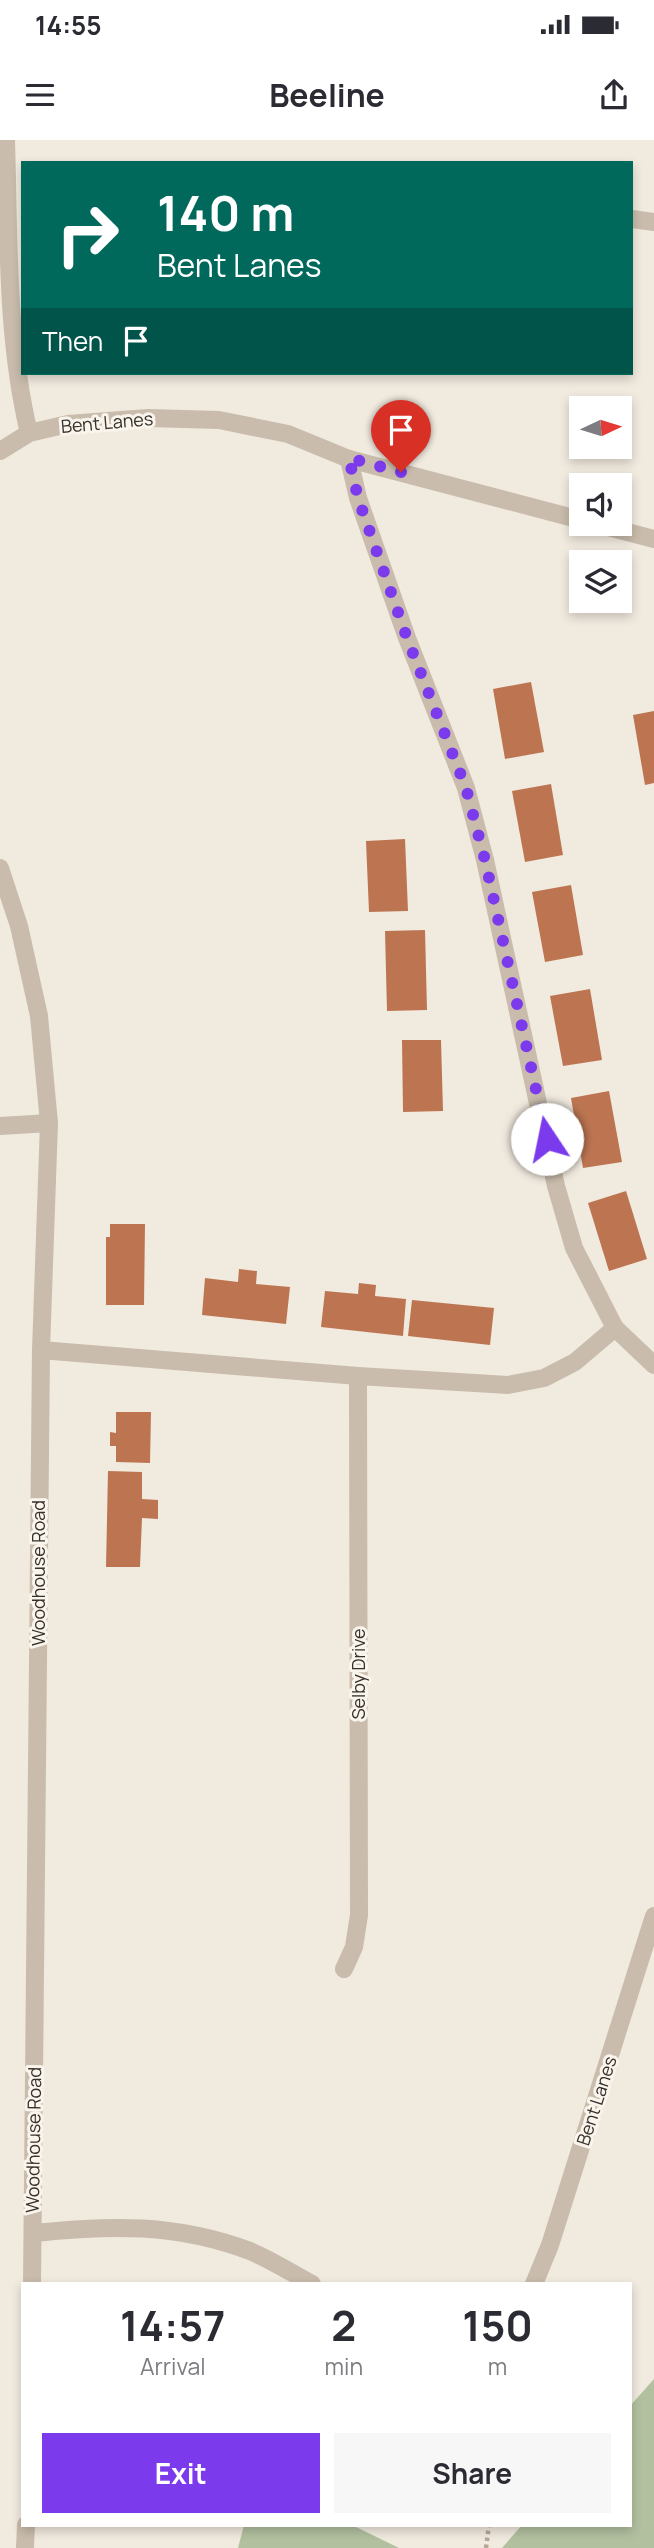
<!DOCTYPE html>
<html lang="en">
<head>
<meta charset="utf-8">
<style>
	:root { --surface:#fff; --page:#f7f7f7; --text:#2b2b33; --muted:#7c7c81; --accent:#7c3aed }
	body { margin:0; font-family:Manrope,sans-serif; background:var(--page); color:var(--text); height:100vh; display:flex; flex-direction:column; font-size:26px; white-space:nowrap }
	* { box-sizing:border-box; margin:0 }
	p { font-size:23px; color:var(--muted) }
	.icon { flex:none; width:38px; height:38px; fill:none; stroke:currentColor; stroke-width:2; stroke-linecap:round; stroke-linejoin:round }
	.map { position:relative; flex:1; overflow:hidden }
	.panel { position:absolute; left:21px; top:2142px; width:611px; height:245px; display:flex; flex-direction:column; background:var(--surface); border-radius:0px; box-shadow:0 4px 10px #0003 }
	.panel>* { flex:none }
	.hud { position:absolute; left:21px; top:21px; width:612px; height:214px; border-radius:0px; box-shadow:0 4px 10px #0003; background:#00695c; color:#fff; overflow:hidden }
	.needle { width:46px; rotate:86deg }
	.tools { position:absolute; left:569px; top:256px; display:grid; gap:14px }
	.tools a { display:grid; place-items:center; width:63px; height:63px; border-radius:0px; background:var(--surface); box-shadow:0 4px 10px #0003; font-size:35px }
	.pin { position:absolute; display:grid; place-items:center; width:60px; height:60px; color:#fff; margin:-72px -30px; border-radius:50% 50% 50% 0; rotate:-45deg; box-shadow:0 0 7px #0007 }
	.pin .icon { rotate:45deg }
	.me { position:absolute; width:77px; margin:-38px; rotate:349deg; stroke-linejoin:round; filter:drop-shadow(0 0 5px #0008) }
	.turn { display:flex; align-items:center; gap:24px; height:147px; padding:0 21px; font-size:32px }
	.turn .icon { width:91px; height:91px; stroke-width:2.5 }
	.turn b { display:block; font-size:49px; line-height:60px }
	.then { display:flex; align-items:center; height:66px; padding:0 21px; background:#0003; gap:14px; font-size:26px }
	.eta { display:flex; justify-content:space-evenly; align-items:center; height:119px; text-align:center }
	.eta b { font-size:42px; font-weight:700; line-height:49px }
	.cta { display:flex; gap:14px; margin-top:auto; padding:14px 21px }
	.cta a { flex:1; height:80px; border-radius:0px; background:var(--accent); color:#fff; font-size:28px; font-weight:700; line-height:80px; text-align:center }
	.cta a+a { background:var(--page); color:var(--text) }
	.status { display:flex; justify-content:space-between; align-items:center; height:49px; padding:0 35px; background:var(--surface); direction:ltr }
	.status svg { height:19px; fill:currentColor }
	header { display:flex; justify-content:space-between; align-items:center; height:91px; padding:0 21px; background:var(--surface); font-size:32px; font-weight:700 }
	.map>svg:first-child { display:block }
	.green { fill:#b2c0a0 }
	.building { fill:#bd7551 }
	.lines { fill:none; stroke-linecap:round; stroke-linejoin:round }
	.path { stroke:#b5a696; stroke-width:4.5; stroke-dasharray:3.5 3.5; stroke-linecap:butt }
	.minor { stroke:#c9bcac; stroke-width:18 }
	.tertiary { stroke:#c9bcac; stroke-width:18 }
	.route { stroke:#7c3aed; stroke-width:12; stroke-dasharray:0 21.6 }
	.labels { text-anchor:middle; stroke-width:6; stroke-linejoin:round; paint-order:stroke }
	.street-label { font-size:18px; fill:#37302a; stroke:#f9f4ec }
</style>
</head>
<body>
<div class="status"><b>14:55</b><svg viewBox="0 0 49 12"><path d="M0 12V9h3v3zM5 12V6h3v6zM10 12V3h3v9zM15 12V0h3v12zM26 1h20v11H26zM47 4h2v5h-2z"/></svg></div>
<header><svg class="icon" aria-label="menu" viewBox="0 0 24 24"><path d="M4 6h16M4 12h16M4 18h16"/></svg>Beeline<svg class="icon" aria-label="share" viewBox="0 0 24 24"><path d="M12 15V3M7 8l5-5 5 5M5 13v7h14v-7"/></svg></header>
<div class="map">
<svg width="654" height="2408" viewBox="0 0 654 2408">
	<rect width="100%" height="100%" fill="#f1eadf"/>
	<g class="green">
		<path d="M 654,2239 L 654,2408 L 502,2408 L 522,2385 L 630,2385 L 630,2266 Z"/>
		<path d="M 244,2385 L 352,2385 L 399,2408 L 238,2408 Z"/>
	</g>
	<g class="building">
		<path d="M 531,542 L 544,612 L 505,619 L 493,549 Z"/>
		<path d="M 654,571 L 654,643 L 645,645 L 633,575 Z"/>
		<path d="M 551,644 L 563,715 L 525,722 L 512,651 Z"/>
		<path d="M 405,699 L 408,771 L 369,772 L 366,701 Z"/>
		<path d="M 571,745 L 583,815 L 545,822 L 532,752 Z"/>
		<path d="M 425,790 L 427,870 L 387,871 L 385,791 Z"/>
		<path d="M 590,849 L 602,920 L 563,926 L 550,856 Z"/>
		<path d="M 402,900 L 441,900 L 443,971 L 403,972 Z"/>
		<path d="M 609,951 L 622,1022 L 583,1028 L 571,958 Z"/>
		<path d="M 626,1051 L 647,1119 L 609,1131 L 588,1063 Z"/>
		<path d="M 110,1084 L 145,1084 L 144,1165 L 106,1165 L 106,1097 L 110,1097 Z"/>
		<path d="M 239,1129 L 257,1131 L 256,1144 L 290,1147 L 286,1184 L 202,1175 L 205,1138 L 238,1142 Z"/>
		<path d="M 359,1143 L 376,1145 L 375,1156 L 406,1159 L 403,1196 L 321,1187 L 325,1151 L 358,1154 Z"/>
		<path d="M 412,1160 L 494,1168 L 490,1205 L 408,1196 Z"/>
		<path d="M 116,1272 L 151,1272 L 150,1323 L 116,1322 L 116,1306 L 110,1306 L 110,1292 L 116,1293 Z"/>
		<path d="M 108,1331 L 142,1332 L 142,1359 L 158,1360 L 158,1379 L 142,1378 L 140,1427 L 106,1427 Z"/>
	</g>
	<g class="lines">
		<path class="path" d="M 486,2408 L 489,2385"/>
		<g class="minor">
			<path d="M 6,0 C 9,98 6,197 29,293"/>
			<path d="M 632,79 L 654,82"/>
			<path d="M 0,311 L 29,293 L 68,284 L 148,278 L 219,280 L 288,294 L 349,319 L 581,380"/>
			<path d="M 349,319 L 358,358 L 407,498 L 466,648 L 485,720 L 556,1046 L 574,1108 L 615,1188 L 654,1225"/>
			<path d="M 593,383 L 654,399"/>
			<path d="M 0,986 L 49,983"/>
			<path d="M 41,1210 L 358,1236 L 508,1245 L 544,1238 L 575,1222 L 615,1188"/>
			<path d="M 344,1829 L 354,1807 L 359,1775 L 358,1236"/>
			<path d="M 33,2093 C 111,2085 175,2083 250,2111 C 271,2120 292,2133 312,2144"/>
			<path d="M 534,2144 L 550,2105 L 654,1776"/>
		</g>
		<g class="tertiary">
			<path d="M 0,728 L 19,786 L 39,876 L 49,983 L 41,1210 L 32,2144"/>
			<path d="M 25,2408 L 26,2385"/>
		</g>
	</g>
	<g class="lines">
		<path class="route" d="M 401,332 L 349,318 L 358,358 L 407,498 L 466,648 L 485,720 L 547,999"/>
	</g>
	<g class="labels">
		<g class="street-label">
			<text transform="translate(107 283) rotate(-5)" y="6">Bent Lanes</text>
			<text transform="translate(39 1433) rotate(-90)" y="6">Woodhouse Road</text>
			<text transform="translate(359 1534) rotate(-90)" y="6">Selby Drive</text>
			<text transform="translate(597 1961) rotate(-72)" y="6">Bent Lanes</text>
			<text transform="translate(34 2000) rotate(-89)" y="6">Woodhouse Road</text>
		</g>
	</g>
</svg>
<div class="tools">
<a><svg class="needle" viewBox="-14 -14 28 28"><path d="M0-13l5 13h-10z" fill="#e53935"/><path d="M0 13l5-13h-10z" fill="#7c7c81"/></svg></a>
<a><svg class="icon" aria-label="sound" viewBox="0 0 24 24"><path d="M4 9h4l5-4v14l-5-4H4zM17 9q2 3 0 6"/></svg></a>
<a><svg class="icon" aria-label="layers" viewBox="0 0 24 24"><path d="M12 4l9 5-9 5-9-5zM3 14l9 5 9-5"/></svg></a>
</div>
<div class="pin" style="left:401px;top:332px;background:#d93025"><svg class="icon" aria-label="arrive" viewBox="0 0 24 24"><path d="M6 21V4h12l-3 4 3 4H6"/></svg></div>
<svg class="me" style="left:547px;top:999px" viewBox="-20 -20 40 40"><circle r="19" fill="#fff"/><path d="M0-13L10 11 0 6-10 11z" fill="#7c3aed"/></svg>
<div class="hud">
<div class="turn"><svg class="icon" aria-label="right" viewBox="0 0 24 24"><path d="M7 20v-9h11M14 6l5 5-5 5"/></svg><div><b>140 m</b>Bent Lanes</div></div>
<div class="then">Then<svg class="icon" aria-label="arrive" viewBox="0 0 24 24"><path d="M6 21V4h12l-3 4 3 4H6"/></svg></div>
</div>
<section class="panel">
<div class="eta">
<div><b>14:57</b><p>Arrival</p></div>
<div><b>2</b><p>min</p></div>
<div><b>150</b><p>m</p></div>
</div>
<div class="cta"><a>Exit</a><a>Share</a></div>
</section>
</div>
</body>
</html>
